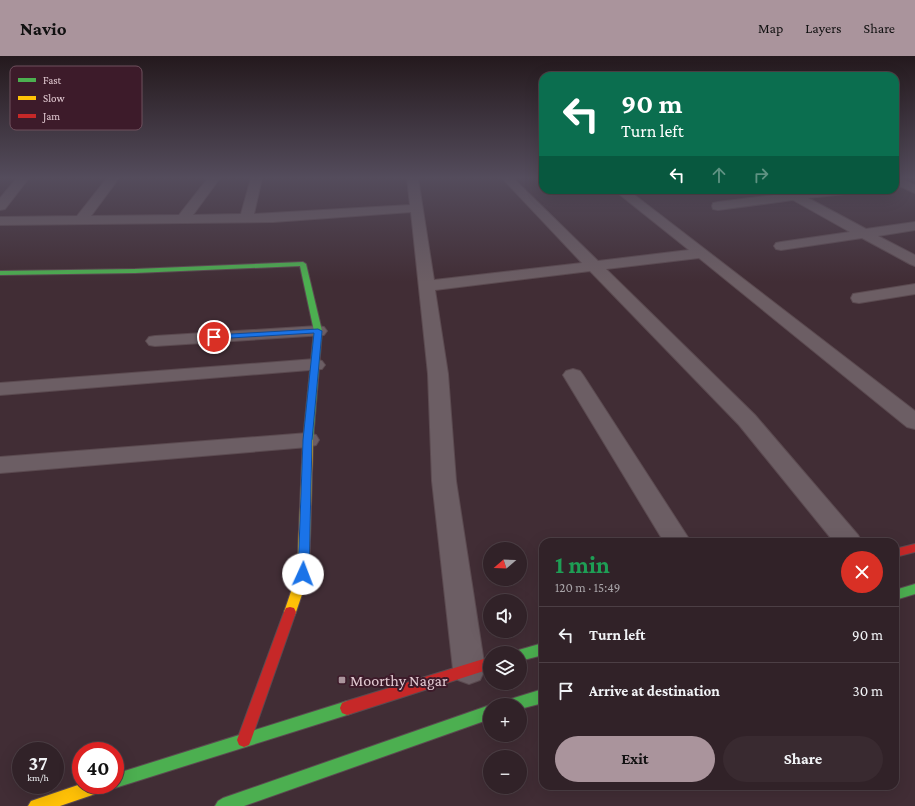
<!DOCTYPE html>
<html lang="en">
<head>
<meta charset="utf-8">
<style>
	:root { --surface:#312228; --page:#392a30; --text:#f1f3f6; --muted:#a8a4a8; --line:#4c3f45; --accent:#aa949c }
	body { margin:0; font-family:"Crimson Pro",serif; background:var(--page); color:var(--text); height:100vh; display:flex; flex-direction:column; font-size:15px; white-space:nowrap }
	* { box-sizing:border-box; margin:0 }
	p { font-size:13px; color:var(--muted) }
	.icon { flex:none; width:22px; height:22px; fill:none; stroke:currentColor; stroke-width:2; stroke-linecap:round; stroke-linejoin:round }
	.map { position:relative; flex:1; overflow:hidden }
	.details { position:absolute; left:539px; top:482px; width:360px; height:252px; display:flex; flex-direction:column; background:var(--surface); border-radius:12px; box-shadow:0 4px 16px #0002,0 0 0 1px var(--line) }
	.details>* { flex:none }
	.hud { position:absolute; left:539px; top:16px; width:360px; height:122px; border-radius:12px; box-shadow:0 4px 16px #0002,0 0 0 1px var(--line); background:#0b6e4f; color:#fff; overflow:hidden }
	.needle { width:26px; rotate:251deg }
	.buttons { position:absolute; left:483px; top:486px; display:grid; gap:8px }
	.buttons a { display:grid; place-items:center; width:44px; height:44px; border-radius:50%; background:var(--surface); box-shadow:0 4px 16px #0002,0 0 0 1px var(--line); font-size:20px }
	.speed { position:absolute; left:12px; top:686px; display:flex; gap:8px; font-size:20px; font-weight:700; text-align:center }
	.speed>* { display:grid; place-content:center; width:52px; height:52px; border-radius:50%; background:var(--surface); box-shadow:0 4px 16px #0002,0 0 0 1px var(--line); line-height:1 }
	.speed small { font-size:10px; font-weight:400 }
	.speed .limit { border:6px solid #d22; background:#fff; color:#111 }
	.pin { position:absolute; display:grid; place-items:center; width:34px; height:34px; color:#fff; margin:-17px; border:2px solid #fff; border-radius:50%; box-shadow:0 1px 4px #0007 }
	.me { position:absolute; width:44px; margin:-22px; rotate:2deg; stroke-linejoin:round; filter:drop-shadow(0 0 3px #0008) }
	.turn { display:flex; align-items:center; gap:14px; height:84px; padding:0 16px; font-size:18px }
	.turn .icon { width:52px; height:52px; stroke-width:2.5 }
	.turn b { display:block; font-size:28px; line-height:34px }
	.lanes { display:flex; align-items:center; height:38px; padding:0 16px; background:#0003; justify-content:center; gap:20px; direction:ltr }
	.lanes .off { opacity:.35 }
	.round { display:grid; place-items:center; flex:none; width:42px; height:42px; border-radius:21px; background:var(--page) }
	.summary { display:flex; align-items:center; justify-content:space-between; height:68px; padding:0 16px }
	h1 { font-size:24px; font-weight:700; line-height:30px; color:#1e9e55 }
	.cta { display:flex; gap:8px; margin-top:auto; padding:8px 16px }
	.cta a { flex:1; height:46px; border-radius:24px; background:var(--accent); color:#111; font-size:16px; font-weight:700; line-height:46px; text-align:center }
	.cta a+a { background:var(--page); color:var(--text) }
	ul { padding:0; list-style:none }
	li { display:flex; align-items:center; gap:12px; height:56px; padding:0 16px; border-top:1px solid var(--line) }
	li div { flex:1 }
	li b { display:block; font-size:15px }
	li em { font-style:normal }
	header { display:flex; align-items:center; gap:24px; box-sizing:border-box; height:56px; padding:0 20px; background:var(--accent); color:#111 }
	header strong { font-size:19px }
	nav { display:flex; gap:22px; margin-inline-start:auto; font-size:14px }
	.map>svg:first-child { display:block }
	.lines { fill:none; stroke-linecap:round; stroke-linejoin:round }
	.street-casing { stroke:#5b4a50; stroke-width:2 }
	.fast-casing { stroke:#5b4a50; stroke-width:2 }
	.slow-casing { stroke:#5b4a50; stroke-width:2 }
	.jam-casing { stroke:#5b4a50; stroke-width:2 }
	.street { fill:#6c5e64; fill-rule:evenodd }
	.fast { fill:#4caf50; fill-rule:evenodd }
	.slow { fill:#ffc107; fill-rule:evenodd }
	.jam { fill:#c62828; fill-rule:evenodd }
	.route { fill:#1a73e8; stroke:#114b97 }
	.poi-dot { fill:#aa949c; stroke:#3d1b2a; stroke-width:1.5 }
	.labels { text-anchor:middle; stroke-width:4; stroke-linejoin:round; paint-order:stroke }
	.near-poi-label { font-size:16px; fill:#e3cbd3; stroke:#3d1b2a; text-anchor:start }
	.key { fill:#3d1b2a; stroke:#6f505d; stroke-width:1 }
	.key-label { font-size:11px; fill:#e3cbd3 }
</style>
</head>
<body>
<header>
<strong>Navio</strong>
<nav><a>Map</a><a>Layers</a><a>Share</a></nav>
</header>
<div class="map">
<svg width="915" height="750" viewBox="0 0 915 750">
	<rect width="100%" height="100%" fill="#412d35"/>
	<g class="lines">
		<g class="street-casing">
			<g id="street">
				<path d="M 17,122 L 29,122 L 5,153 L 0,154 L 0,142 Z"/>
				<path d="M 107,122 L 119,122 L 91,160 L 179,159 L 208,122 L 220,122 L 193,159 L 241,158 L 251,122 L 262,122 L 254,158 L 410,149 L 407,122 L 418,122 L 434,224 L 582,207 L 502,122 L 513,122 L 598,205 L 689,194 L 614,134 L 628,134 L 915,355 L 915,373 L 907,371 L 699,202 L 606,213 L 755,359 L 858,479 L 862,486 L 834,486 L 739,369 L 590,215 L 435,234 L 448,318 L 456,425 L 485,613 L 480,624 L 469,628 L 458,624 L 453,613 L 432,425 L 428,318 L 411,156 L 273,166 L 0,169 L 0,161 L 77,160 Z"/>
				<path d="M 895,122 L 899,122 L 915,129 L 915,137 L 895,128 Z"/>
				<path d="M 777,134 L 792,134 L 797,136 L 816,134 L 851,134 L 849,137 L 845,138 L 808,142 L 866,173 L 915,166 L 915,174 L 878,180 L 915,199 L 915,210 L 910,208 L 862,182 L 781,194 L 776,193 L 774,190 L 776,187 L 781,186 L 850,176 L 793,144 L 718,154 L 713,153 L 712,150 L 713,147 L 718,146 L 782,138 Z"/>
				<path d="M 915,228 L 915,238 L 859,247 L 853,246 L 851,242 L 853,238 L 859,237 Z"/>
				<path d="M 318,270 L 324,271 L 327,275 L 324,279 L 155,290 L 149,289 L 146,285 L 149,281 L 155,280 Z"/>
				<path d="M 315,303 L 322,305 L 325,309 L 322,313 L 0,339 L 0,327 Z"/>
				<path d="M 573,313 L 580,315 L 583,319 L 691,486 L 664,486 L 563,319 L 566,315 Z"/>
				<path d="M 308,377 L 316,379 L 319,384 L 316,389 L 308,391 L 0,417 L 0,401 Z"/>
			</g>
		</g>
		<g class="fast-casing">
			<g id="fast">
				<path d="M 303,206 L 306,208 L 322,275 L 313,384 L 308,387 L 303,384 L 314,275 L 300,210 L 135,217 L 0,219 L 0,215 L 135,213 Z"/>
				<path d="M 915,528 L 915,538 L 895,544 L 895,534 Z"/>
				<path d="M 543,587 L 543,599 L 520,605 L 520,597 L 515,597 L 515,595 Z"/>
				<path d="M 543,633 L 543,647 L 520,653 L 520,649 L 505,649 L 507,644 Z"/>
				<path d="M 347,645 L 352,647 L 354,652 L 352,657 L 347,659 L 115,732 L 109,729 L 115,729 L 115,718 Z"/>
				<path d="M 490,649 L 490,663 L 244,750 L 215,750 L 218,745 L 223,742 Z"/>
			</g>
		</g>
		<g class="slow-casing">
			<g id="slow">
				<path d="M 308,381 L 313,384 L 309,518 L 296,556 L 294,560 L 290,561 L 286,560 L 284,556 L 297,518 L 303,384 Z"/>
				<path d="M 81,728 L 109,729 L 107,734 L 60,750 L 28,750 L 31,745 Z"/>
			</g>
		</g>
		<g class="jam-casing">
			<g id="jam">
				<path d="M 915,488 L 915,496 L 895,501 L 895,493 Z"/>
				<path d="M 290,551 L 294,552 L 296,556 L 251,684 L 249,689 L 244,691 L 239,689 L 237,684 L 284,556 L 286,552 Z"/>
				<path d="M 490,601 L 490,613 L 347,659 L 342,657 L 340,652 L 342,647 L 347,645 Z"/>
			</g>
		</g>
		<use href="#street" class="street"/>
		<use href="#fast" class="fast"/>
		<use href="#slow" class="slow"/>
		<use href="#jam" class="jam"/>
	</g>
	<linearGradient id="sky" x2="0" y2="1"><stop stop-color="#24191d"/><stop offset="0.54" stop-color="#544c5c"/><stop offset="1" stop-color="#544c5c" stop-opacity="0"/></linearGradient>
	<rect width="915" height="226" fill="url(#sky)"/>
	<path class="route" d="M 318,273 L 322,275 L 312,384 L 309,518 L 307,522 L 303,523 L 299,522 L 298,518 L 303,384 L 314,277 L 214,283 L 210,281 L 214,279 Z"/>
	<rect class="poi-dot" x="338" y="620" width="8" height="8" rx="2"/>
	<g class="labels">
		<g class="near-poi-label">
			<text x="350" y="630">Moorthy Nagar</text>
		</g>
	</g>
	<rect x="10" y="10" width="132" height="64" rx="6" class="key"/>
	<rect x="18" y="22" width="18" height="4" fill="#4caf50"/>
	<rect x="18" y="40" width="18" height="4" fill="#ffc107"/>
	<rect x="18" y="58" width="18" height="4" fill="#c62828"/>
	<g class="key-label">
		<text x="43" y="28">Fast</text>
		<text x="43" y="46">Slow</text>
		<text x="43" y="64">Jam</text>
	</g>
</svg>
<div class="buttons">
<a><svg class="needle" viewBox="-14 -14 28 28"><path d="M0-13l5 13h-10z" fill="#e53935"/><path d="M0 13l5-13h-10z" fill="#a8a4a8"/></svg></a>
<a><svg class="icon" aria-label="sound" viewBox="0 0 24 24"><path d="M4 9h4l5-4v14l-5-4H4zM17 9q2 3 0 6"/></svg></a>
<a><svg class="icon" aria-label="layers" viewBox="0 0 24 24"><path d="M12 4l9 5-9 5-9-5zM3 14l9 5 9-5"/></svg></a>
<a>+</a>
<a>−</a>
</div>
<div class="speed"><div>37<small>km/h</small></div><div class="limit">40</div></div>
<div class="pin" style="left:214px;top:281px;background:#d93025"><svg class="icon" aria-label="arrive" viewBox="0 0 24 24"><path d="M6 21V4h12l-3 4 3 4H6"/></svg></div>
<svg class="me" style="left:303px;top:518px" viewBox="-20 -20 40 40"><circle r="19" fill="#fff"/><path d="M0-13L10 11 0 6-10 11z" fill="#1a73e8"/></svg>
<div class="hud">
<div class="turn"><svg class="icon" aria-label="left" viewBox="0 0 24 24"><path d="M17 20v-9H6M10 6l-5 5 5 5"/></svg><div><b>90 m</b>Turn left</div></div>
<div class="lanes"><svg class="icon" aria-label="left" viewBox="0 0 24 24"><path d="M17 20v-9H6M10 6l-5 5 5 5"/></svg><svg class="icon off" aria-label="ahead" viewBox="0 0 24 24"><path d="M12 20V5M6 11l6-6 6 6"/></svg><svg class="icon off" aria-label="right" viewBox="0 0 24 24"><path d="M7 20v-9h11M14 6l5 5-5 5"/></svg></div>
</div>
<section class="details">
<div class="summary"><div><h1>1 min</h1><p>120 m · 15:49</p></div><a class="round" style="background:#d93025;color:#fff"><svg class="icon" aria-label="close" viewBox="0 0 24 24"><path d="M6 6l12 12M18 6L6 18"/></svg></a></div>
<ul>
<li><svg class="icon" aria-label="left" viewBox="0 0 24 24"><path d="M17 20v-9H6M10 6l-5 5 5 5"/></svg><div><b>Turn left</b></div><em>90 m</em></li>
<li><svg class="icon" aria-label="arrive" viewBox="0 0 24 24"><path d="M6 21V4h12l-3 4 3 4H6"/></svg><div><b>Arrive at destination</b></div><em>30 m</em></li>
</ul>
<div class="cta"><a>Exit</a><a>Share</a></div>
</section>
</div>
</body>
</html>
